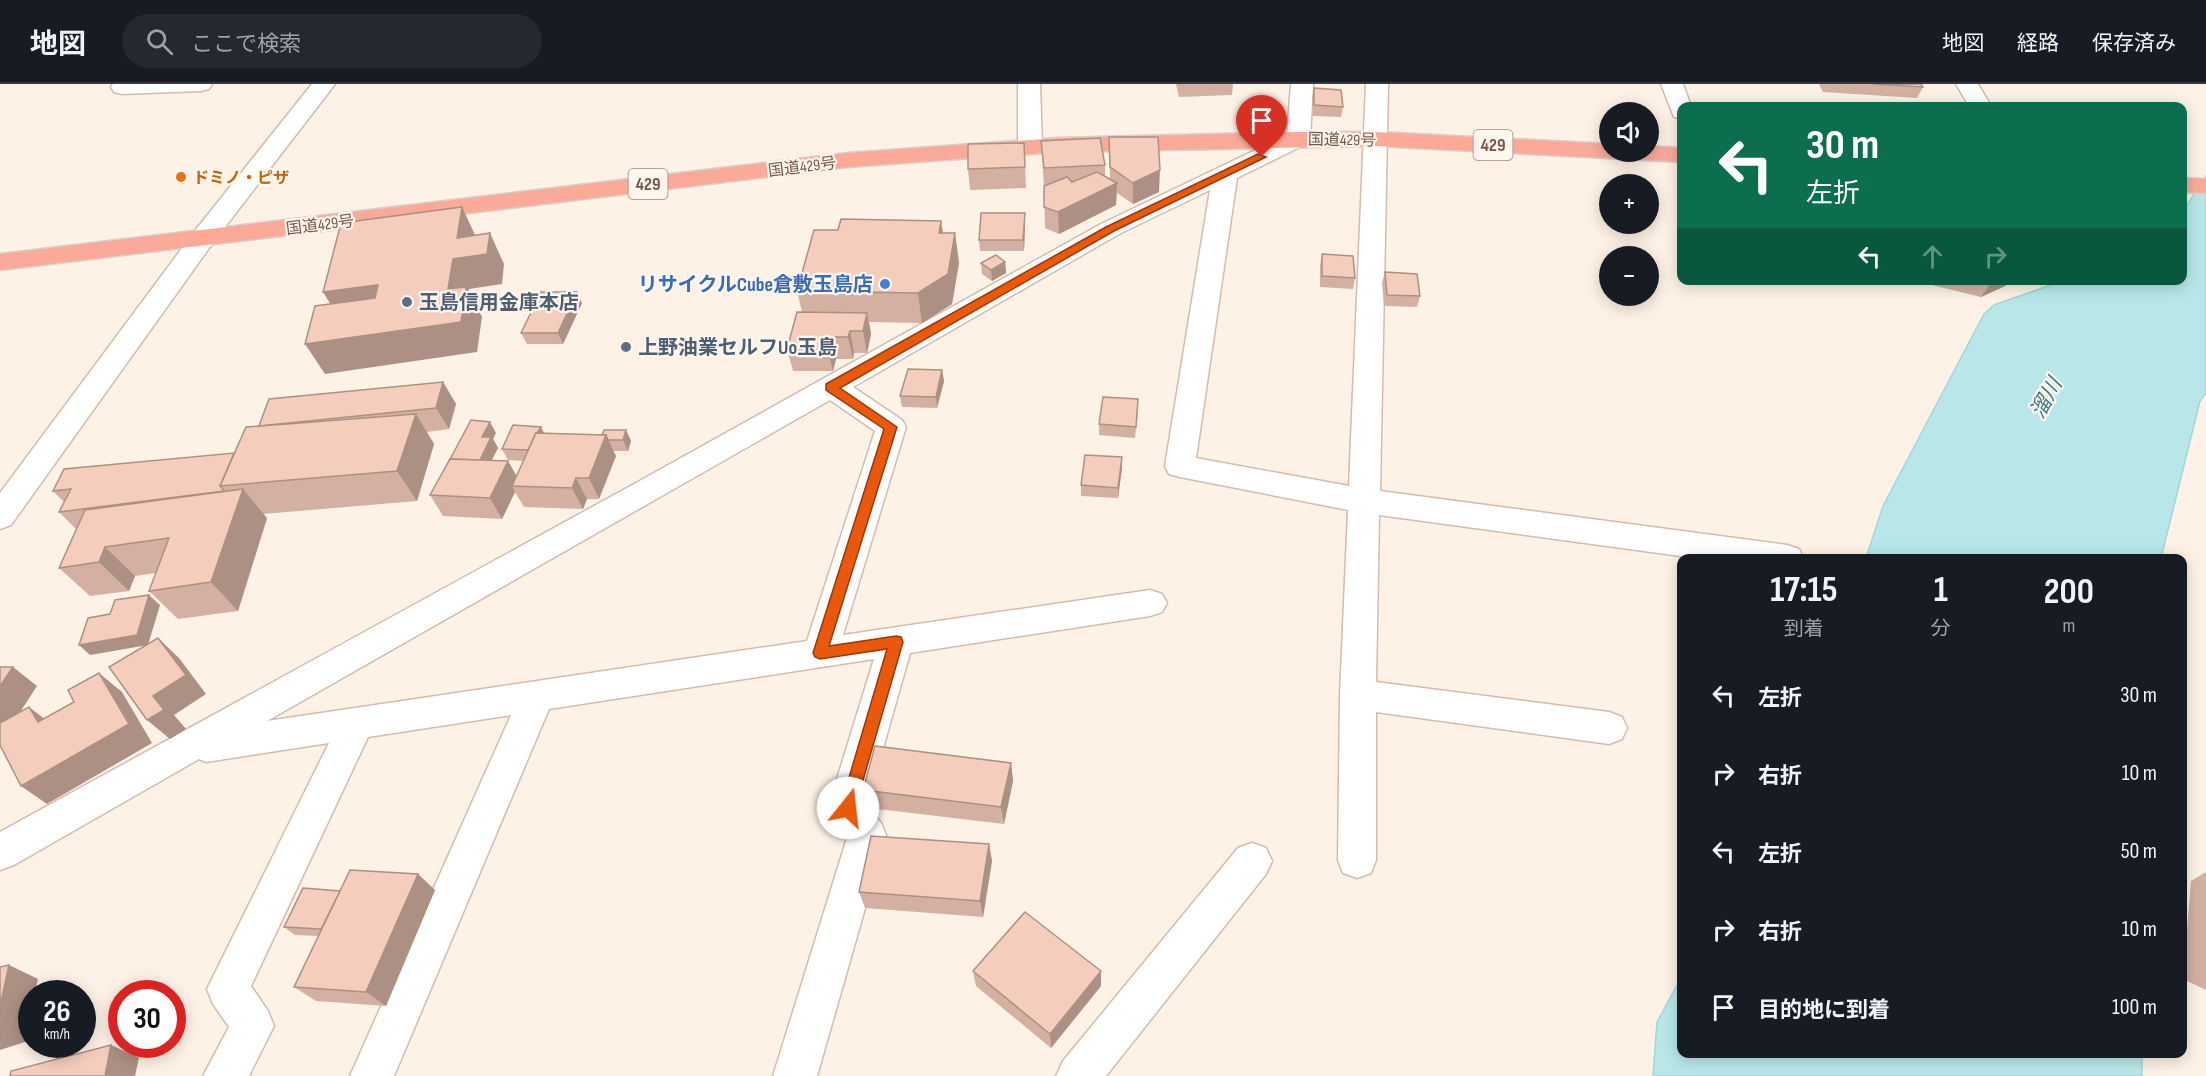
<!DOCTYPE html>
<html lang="ja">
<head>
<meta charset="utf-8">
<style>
	:root { --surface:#171b24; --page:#242831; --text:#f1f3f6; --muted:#9ea1a6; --line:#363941 }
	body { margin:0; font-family:"Sofia Sans Condensed","Noto Sans JP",sans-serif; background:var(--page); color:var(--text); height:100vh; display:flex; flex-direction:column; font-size:22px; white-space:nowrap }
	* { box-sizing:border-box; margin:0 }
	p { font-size:20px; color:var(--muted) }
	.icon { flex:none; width:33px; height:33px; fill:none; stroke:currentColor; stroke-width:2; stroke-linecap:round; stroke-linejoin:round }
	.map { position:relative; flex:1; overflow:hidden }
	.sheet { position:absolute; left:1677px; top:470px; width:510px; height:504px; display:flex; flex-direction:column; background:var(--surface); border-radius:12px; box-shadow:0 3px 15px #0003 }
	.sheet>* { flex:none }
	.top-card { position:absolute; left:1677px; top:18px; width:510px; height:183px; border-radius:12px; box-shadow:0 3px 15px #0003; background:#0b6e4f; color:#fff; overflow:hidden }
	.tools { position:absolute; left:1599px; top:18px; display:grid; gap:12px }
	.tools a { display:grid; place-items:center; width:60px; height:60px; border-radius:50%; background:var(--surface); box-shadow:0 3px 15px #0003; font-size:30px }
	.speed { position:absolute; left:18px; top:896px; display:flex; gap:12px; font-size:30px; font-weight:700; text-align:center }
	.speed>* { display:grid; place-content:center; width:78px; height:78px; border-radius:50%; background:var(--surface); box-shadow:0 3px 15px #0003; line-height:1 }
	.speed small { font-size:15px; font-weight:400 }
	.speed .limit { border:9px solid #d22; background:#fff; color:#111 }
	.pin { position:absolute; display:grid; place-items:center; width:51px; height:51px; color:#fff; margin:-62px -26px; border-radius:50% 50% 50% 0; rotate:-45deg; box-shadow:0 0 6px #0007 }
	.pin .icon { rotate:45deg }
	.me { position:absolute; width:66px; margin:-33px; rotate:16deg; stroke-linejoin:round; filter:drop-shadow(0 0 4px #0008) }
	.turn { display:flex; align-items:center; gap:21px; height:126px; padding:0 30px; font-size:27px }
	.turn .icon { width:78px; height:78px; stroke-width:2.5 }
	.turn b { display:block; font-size:42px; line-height:51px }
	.lanes { display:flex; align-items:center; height:57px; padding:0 30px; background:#0003; justify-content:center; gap:30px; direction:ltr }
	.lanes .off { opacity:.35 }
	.eta { display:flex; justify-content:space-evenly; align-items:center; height:102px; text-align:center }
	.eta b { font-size:36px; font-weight:700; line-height:42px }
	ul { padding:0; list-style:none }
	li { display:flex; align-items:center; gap:18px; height:78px; padding:0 30px }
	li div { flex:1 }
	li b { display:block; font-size:22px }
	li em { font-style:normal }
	header { display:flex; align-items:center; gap:36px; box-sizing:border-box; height:84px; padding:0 30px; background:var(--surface); border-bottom:2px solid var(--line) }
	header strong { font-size:28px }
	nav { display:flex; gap:33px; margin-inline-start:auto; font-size:21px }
	.search { width:420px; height:54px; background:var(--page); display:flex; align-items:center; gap:15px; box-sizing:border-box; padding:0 21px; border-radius:33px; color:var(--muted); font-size:22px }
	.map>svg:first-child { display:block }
	.water { fill:#b9e7e9; stroke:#9fd8db; stroke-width:1.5 }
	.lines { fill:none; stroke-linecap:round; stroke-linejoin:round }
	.minor-casing { stroke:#d3bbae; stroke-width:3 }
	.highway-casing { stroke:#d9cfcc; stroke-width:3 }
	.minor { fill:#fff; fill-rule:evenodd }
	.highway { fill:#fbaa9a; fill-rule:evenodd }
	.wall { fill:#d3b0a2 }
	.shaded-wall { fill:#ac9084 }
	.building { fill:#f5cdbc; stroke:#ac9084; stroke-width:1.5 }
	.route { fill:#ea580c; stroke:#983908; stroke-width:1.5 }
	.food-dot { fill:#e8710a; stroke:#fff7ee; stroke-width:2 }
	.shop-dot { fill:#3f7fe0; stroke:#fff7ee; stroke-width:2 }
	.service-dot { fill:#5c6f8a; stroke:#fff7ee; stroke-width:2 }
	.labels { text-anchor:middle; stroke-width:4.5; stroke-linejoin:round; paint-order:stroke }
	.far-street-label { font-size:16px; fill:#795549; stroke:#fff7ee }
	.far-food-label { font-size:16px; font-weight:bold; fill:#c56008; stroke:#fff7ee; text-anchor:start }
	.shield { fill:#fff7ee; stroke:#a1867a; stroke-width:1.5 }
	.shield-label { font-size:18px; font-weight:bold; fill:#795549 }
	.shop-label { font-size:20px; font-weight:bold; fill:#366cbe; stroke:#fff7ee; text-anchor:end }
	.service-label { font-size:20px; font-weight:bold; fill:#4e5e75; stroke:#fff7ee; text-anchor:start }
	.water-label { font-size:21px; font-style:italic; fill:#3b7a7e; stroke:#fff7ee }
</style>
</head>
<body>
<header>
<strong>地図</strong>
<div class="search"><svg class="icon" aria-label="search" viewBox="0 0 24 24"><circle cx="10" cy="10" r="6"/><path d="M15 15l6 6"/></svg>ここで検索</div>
<nav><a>地図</a><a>経路</a><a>保存済み</a></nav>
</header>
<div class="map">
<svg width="2206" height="992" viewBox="0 0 2206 992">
	<rect width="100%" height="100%" fill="#fef2e6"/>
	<g class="water">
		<path d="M 2206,92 L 2206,309 L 2200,317 L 2161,474 L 1866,474 L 1883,422 L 1984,230 L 1994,221 L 2062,197 L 2182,196 L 2183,127 Z"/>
		<path d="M 1681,894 L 1682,969 L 2142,969 L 2142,992 L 1653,992 L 1657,938 Z"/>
	</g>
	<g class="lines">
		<g class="minor-casing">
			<g id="minor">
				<path d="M 113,0 L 212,0 L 209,5 L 201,7 L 122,10 L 114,8 L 111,3 Z"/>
				<path d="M 312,0 L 335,0 L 212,160 L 11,441 L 0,445 L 0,409 L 194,148 Z"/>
				<path d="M 1018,0 L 1040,0 L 1042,63 L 1038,68 L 1030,70 L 1022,68 L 1018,63 Z"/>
				<path d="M 1291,0 L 1313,0 L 1310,55 L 1306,60 L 1237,94 L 1196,374 L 1349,402 L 1366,0 L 1388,0 L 1380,407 L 1787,461 L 1799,465 L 1803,474 L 1695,474 L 1379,431 L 1376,598 L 1609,628 L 1622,633 L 1627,644 L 1622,655 L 1609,660 L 1376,628 L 1376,776 L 1371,789 L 1357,794 L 1343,789 L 1338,776 L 1340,611 L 1348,426 L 1180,393 L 1169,390 L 1165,382 L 1210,106 L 1119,150 L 853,303 L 902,336 L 906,343 L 843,551 L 1150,506 L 1162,510 L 1167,519 L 1162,528 L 1150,532 L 910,569 L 867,721 L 881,739 L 886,751 L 817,992 L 773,992 L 847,754 L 828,724 L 874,575 L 549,625 L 394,992 L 350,992 L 511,631 L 368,653 L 251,902 L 268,927 L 274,942 L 249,992 L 203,992 L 229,943 L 213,920 L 207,905 L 329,659 L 206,678 L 199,675 L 14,781 L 0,786 L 0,748 L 645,394 L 1101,140 L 1287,51 ZM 830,316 L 875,347 L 807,557 L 267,637 Z"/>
				<path d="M 1661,0 L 1683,0 L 1691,22 L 1682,22 L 1682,35 L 1674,33 Z"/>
				<path d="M 1956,0 L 1978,0 L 1991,22 L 1969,22 Z"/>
				<path d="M 1252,759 L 1266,764 L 1272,777 L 1266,790 L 1106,992 L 1056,992 L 1063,977 L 1238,764 Z"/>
			</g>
		</g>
		<g class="highway-casing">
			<g id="highway">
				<path d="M 1298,48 L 1376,48 L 1610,60 L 1610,68 L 1648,68 L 1648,62 L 1682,64 L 1682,78 L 1376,62 L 1057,68 L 848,83 L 0,186 L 0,170 L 848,69 L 1057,54 Z"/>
				<path d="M 2182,94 L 2206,95 L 2206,109 L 2182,108 Z"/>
			</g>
		</g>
		<use href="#minor" class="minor"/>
		<use href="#highway" class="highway"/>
	</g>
	<g class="wall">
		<path d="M 1176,0 L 1233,0 L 1232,11 L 1179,13 Z"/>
		<path d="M 1819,0 L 1921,0 L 1923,3 L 1917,14 L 1823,8 Z"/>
		<path d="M 1314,4 L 1343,23 L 1341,33 L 1313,32 L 1312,15 Z"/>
		<path d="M 1109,53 L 1159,108 L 1133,120 L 1117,109 L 1116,121 L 1059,150 L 1045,144 L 1044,102 L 1041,57 L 1105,81 L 1105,92 L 1110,95 Z"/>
		<path d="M 1024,59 L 1026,104 L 970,106 L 968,85 Z"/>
		<path d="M 941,137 L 943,149 L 955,149 L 959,179 L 952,220 L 922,239 L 869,238 L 871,250 L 867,269 L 854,269 L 853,275 L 836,275 L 833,287 L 793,287 L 787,265 L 802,228 L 797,207 L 838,146 Z"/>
		<path d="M 1025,140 L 1024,167 L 980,167 L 979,156 Z"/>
		<path d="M 1322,170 L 1355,194 L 1353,205 L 1320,203 L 1320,181 Z"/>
		<path d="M 1005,178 L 1006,189 L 992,197 L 982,190 L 981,179 Z"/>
		<path d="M 1385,188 L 1420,212 L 1417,223 L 1384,222 L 1382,199 Z"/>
		<path d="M 1911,196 L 2009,196 L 2005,202 L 1981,213 Z"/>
		<path d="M 577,208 L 582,219 L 563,260 L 527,260 L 521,249 Z"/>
		<path d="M 942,286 L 944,297 L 937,324 L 902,323 L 900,312 Z"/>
		<path d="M 443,298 L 456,320 L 449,345 L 427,348 L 434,360 L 417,417 L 263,430 L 267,434 L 238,527 L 178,535 L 149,507 L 156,489 L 135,492 L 129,507 L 90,512 L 59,484 L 76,445 L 59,428 L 64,418 L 53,407 L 234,369 L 259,342 Z"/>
		<path d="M 1138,326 L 1135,354 L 1099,351 L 1099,340 Z"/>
		<path d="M 541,343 L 544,350 L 602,351 L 626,346 L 631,357 L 628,367 L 613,367 L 616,372 L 599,415 L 587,415 L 583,425 L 524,423 L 515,408 L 502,435 L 443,432 L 430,411 L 496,349 L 493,355 L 498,364 L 491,377 L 517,393 L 524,377 L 508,376 L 502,365 Z"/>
		<path d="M 1122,373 L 1122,384 L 1118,414 L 1081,412 L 1081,401 Z"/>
		<path d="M 1011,679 L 1013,697 L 1004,740 L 869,724 L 863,706 Z"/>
		<path d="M 989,760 L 992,777 L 983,833 L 865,824 L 859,808 Z"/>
		<path d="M 2206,788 L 2206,906 L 2183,895 L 2191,797 Z"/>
		<path d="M 435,806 L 386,922 L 316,917 L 294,903 L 318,852 L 295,851 L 284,843 L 340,807 Z"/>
		<path d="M 973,887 L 1101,902 L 1051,964 L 976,902 Z"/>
	</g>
	<g class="shaded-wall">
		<path d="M 1160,86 L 1159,108 L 1133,120 L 1133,99 Z"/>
		<path d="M 1117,99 L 1116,121 L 1059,150 L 1058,128 Z"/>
		<path d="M 462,123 L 476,153 L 490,149 L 504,180 L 502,200 L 469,205 L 469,207 L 482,233 L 477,268 L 325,290 L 305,260 L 448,205 Z"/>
		<path d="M 1025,129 L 1025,140 L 1024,167 L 1023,156 Z"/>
		<path d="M 941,137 L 945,168 L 939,149 Z"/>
		<path d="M 955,149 L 959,179 L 952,220 L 922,239 L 918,209 Z"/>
		<path d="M 1005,178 L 1006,189 L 992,197 L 991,186 Z"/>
		<path d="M 1993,196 L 2009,196 L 2005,202 L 1981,213 Z"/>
		<path d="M 378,201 L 396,231 L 342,239 L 323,208 Z"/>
		<path d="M 577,208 L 582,219 L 563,260 L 558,249 Z"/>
		<path d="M 867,229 L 871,250 L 867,269 L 863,247 Z"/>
		<path d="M 850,247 L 854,269 L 853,275 L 848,253 Z"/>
		<path d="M 832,253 L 836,275 L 833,287 L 828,266 Z"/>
		<path d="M 942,286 L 944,297 L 937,324 L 936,313 Z"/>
		<path d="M 443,298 L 456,320 L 449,345 L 436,324 Z"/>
		<path d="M 416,330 L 434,360 L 417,417 L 397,387 Z"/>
		<path d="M 490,338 L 496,349 L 493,355 L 498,364 L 484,391 L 478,380 L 482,353 Z"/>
		<path d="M 541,343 L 546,353 L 529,366 Z"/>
		<path d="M 626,346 L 631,357 L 628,367 L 623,356 Z"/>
		<path d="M 606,351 L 616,372 L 599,415 L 589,394 Z"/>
		<path d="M 1122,373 L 1122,384 L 1118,414 L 1118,404 Z"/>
		<path d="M 508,377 L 520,398 L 512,402 L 515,408 L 502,435 L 490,414 Z"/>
		<path d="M 576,394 L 587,415 L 583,425 L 572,404 Z"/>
		<path d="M 243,405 L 267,434 L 238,527 L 211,498 Z"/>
		<path d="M 105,463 L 135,492 L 129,507 L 99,478 Z"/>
		<path d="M 149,511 L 160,521 L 148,561 L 90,571 L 79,561 Z"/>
		<path d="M 158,554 L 179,574 L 206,610 L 174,631 L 186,645 L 170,655 L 147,636 L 153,612 Z"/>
		<path d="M 13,583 L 37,602 L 0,659 L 0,602 Z"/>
		<path d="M 99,589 L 122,608 L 152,659 L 47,720 L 21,702 Z"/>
		<path d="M 29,623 L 54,642 L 38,638 Z"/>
		<path d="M 1011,679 L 1013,697 L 1004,740 L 1001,723 Z"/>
		<path d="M 989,760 L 992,777 L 983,833 L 980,817 Z"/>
		<path d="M 418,790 L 435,806 L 386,922 L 366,908 Z"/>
		<path d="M 9,881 L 38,895 L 35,909 L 32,909 L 32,928 L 25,958 L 0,966 L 0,922 Z"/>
		<path d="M 1101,887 L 1101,902 L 1051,964 L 1050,950 Z"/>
		<path d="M 111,961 L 139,974 L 135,992 L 105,992 Z"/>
	</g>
	<g class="building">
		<path d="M 1873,0 L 1921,0 L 1923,3 Z"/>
		<path d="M 1314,4 L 1341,6 L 1343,23 L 1314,21 Z"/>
		<path d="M 1109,53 L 1158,53 L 1160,86 L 1133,99 L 1110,83 Z"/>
		<path d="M 1100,54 L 1105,81 L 1044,84 L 1041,57 Z"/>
		<path d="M 1024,59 L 1025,83 L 968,85 L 968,60 Z"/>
		<path d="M 1097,88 L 1117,99 L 1058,128 L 1044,123 L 1044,102 L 1067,93 L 1072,98 Z"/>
		<path d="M 462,123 L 457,154 L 490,149 L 487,170 L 453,175 L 448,205 L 466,203 L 461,238 L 305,260 L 315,222 L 375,214 L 378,201 L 323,208 L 341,139 Z"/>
		<path d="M 981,129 L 1025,129 L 1023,156 L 979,156 Z"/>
		<path d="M 841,135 L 941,137 L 939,149 L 955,149 L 948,190 L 918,209 L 797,207 L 814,146 L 838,146 Z"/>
		<path d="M 1322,170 L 1353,172 L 1355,194 L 1322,192 Z"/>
		<path d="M 996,171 L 1005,178 L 991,186 L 981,179 Z"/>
		<path d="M 1385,188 L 1417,190 L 1420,212 L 1387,211 Z"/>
		<path d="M 541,208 L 577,208 L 558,249 L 521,249 Z"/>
		<path d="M 797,228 L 867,229 L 863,247 L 850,247 L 848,253 L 832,253 L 828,266 L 787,265 Z"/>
		<path d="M 908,285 L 942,286 L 936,313 L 900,312 Z"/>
		<path d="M 443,298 L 436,324 L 259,342 L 269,315 Z"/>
		<path d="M 1103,313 L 1138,315 L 1136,343 L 1099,340 Z"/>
		<path d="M 416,330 L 397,387 L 220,402 L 246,343 Z"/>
		<path d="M 471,336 L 490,338 L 482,353 L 491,353 L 480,376 L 450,375 L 448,379 Z"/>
		<path d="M 513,341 L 541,343 L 537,349 L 536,349 L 528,366 L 502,365 Z"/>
		<path d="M 604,346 L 626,346 L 623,356 L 608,356 L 606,351 L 602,351 Z"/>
		<path d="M 536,349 L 606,351 L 589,394 L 576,394 L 572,404 L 512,402 Z"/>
		<path d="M 234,369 L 220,402 L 224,407 L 59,428 L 71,405 L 53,407 L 64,385 Z"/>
		<path d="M 1085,371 L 1122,373 L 1118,404 L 1081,401 Z"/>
		<path d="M 450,375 L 508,377 L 490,414 L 430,411 Z"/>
		<path d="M 243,405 L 211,498 L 149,507 L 169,454 L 105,463 L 99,478 L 59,484 L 85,426 Z"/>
		<path d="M 149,511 L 137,551 L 79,561 L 88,534 L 110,530 L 115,516 Z"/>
		<path d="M 158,554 L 186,591 L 153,612 L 164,626 L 147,636 L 109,583 Z"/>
		<path d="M 0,583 L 13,583 L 0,602 Z"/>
		<path d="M 99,589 L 129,640 L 21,702 L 0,661 L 0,639 L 29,623 L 38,638 L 74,618 L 68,606 Z"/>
		<path d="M 875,662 L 1011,679 L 1001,723 L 863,706 Z"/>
		<path d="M 871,752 L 989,760 L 980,817 L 859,808 Z"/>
		<path d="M 350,786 L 418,790 L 366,908 L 294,903 Z"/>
		<path d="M 303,804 L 340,807 L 321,845 L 284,843 Z"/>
		<path d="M 1025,828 L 1101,887 L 1050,950 L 973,887 Z"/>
		<path d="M 9,881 L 0,922 L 0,883 Z"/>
		<path d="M 111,961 L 105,992 L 10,992 L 11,987 Z"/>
	</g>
	<path class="route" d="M 1258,70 L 1266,73 L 1114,147 L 840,304 L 897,343 L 829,562 L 896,552 L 901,553 L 903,558 L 855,724 L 853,729 L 848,731 L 842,729 L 840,724 L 887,565 L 820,575 L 815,573 L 813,569 L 884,345 L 826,306 L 826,300 L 1106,143 Z"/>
	<circle class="food-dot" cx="181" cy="93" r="6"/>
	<circle class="shop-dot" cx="885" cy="200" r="6"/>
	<g class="service-dot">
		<circle cx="407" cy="218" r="6"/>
		<circle cx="626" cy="263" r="6"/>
	</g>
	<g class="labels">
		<g class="far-street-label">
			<text transform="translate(1342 55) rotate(1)" y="6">国道429号</text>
			<text transform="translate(802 82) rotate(-7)" y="6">国道429号</text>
			<text transform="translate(320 140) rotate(-7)" y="6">国道429号</text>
		</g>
		<g class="far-food-label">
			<text x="193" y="99">ドミノ・ピザ</text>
		</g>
		<g class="shield">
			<rect x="1473.5" y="46" width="39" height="30" rx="4.5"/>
			<rect x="628.5" y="85" width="39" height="30" rx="4.5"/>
		</g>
		<g class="shield-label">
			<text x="1493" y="67">429</text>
			<text x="648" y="106">429</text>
		</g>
		<g class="shop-label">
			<text x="873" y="207">リサイクルCube倉敷玉島店</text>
		</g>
		<g class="service-label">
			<text x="419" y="225">玉島信用金庫本店</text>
			<text x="638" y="270">上野油業セルフUo玉島</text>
		</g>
		<g class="water-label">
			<text transform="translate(2046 314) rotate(-61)" y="7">溜川</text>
		</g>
	</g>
</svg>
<div class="tools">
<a><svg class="icon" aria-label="sound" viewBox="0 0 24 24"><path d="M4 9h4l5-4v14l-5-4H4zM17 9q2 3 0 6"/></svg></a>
<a>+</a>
<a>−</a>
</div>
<div class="speed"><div>26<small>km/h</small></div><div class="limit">30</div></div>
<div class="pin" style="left:1262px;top:73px;background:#d93025"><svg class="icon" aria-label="arrive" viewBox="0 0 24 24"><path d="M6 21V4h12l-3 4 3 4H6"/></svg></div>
<svg class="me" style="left:848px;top:724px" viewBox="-20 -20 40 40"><circle r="19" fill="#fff"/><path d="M0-13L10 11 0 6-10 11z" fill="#ea580c"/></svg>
<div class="top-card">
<div class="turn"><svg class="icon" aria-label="left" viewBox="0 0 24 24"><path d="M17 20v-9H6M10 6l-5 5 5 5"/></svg><div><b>30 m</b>左折</div></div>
<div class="lanes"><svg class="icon" aria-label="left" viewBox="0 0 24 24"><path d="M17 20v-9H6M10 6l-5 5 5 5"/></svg><svg class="icon off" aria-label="ahead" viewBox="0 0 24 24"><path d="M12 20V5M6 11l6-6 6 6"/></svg><svg class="icon off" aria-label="right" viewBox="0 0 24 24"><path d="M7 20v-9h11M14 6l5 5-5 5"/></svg></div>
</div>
<section class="sheet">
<div class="eta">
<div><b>17:15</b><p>到着</p></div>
<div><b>1</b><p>分</p></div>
<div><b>200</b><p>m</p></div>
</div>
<ul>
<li><svg class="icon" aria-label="left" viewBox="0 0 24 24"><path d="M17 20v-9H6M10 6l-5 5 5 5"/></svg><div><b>左折</b></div><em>30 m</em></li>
<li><svg class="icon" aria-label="right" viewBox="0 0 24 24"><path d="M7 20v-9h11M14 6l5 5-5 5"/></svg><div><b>右折</b></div><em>10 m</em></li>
<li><svg class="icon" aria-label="left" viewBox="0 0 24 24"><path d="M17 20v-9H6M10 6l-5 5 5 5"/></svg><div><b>左折</b></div><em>50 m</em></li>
<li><svg class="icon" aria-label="right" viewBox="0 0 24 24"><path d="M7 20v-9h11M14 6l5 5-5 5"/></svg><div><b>右折</b></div><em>10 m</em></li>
<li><svg class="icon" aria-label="arrive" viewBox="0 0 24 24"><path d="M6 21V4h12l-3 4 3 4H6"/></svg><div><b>目的地に到着</b></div><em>100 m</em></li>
</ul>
</section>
</div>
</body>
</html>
